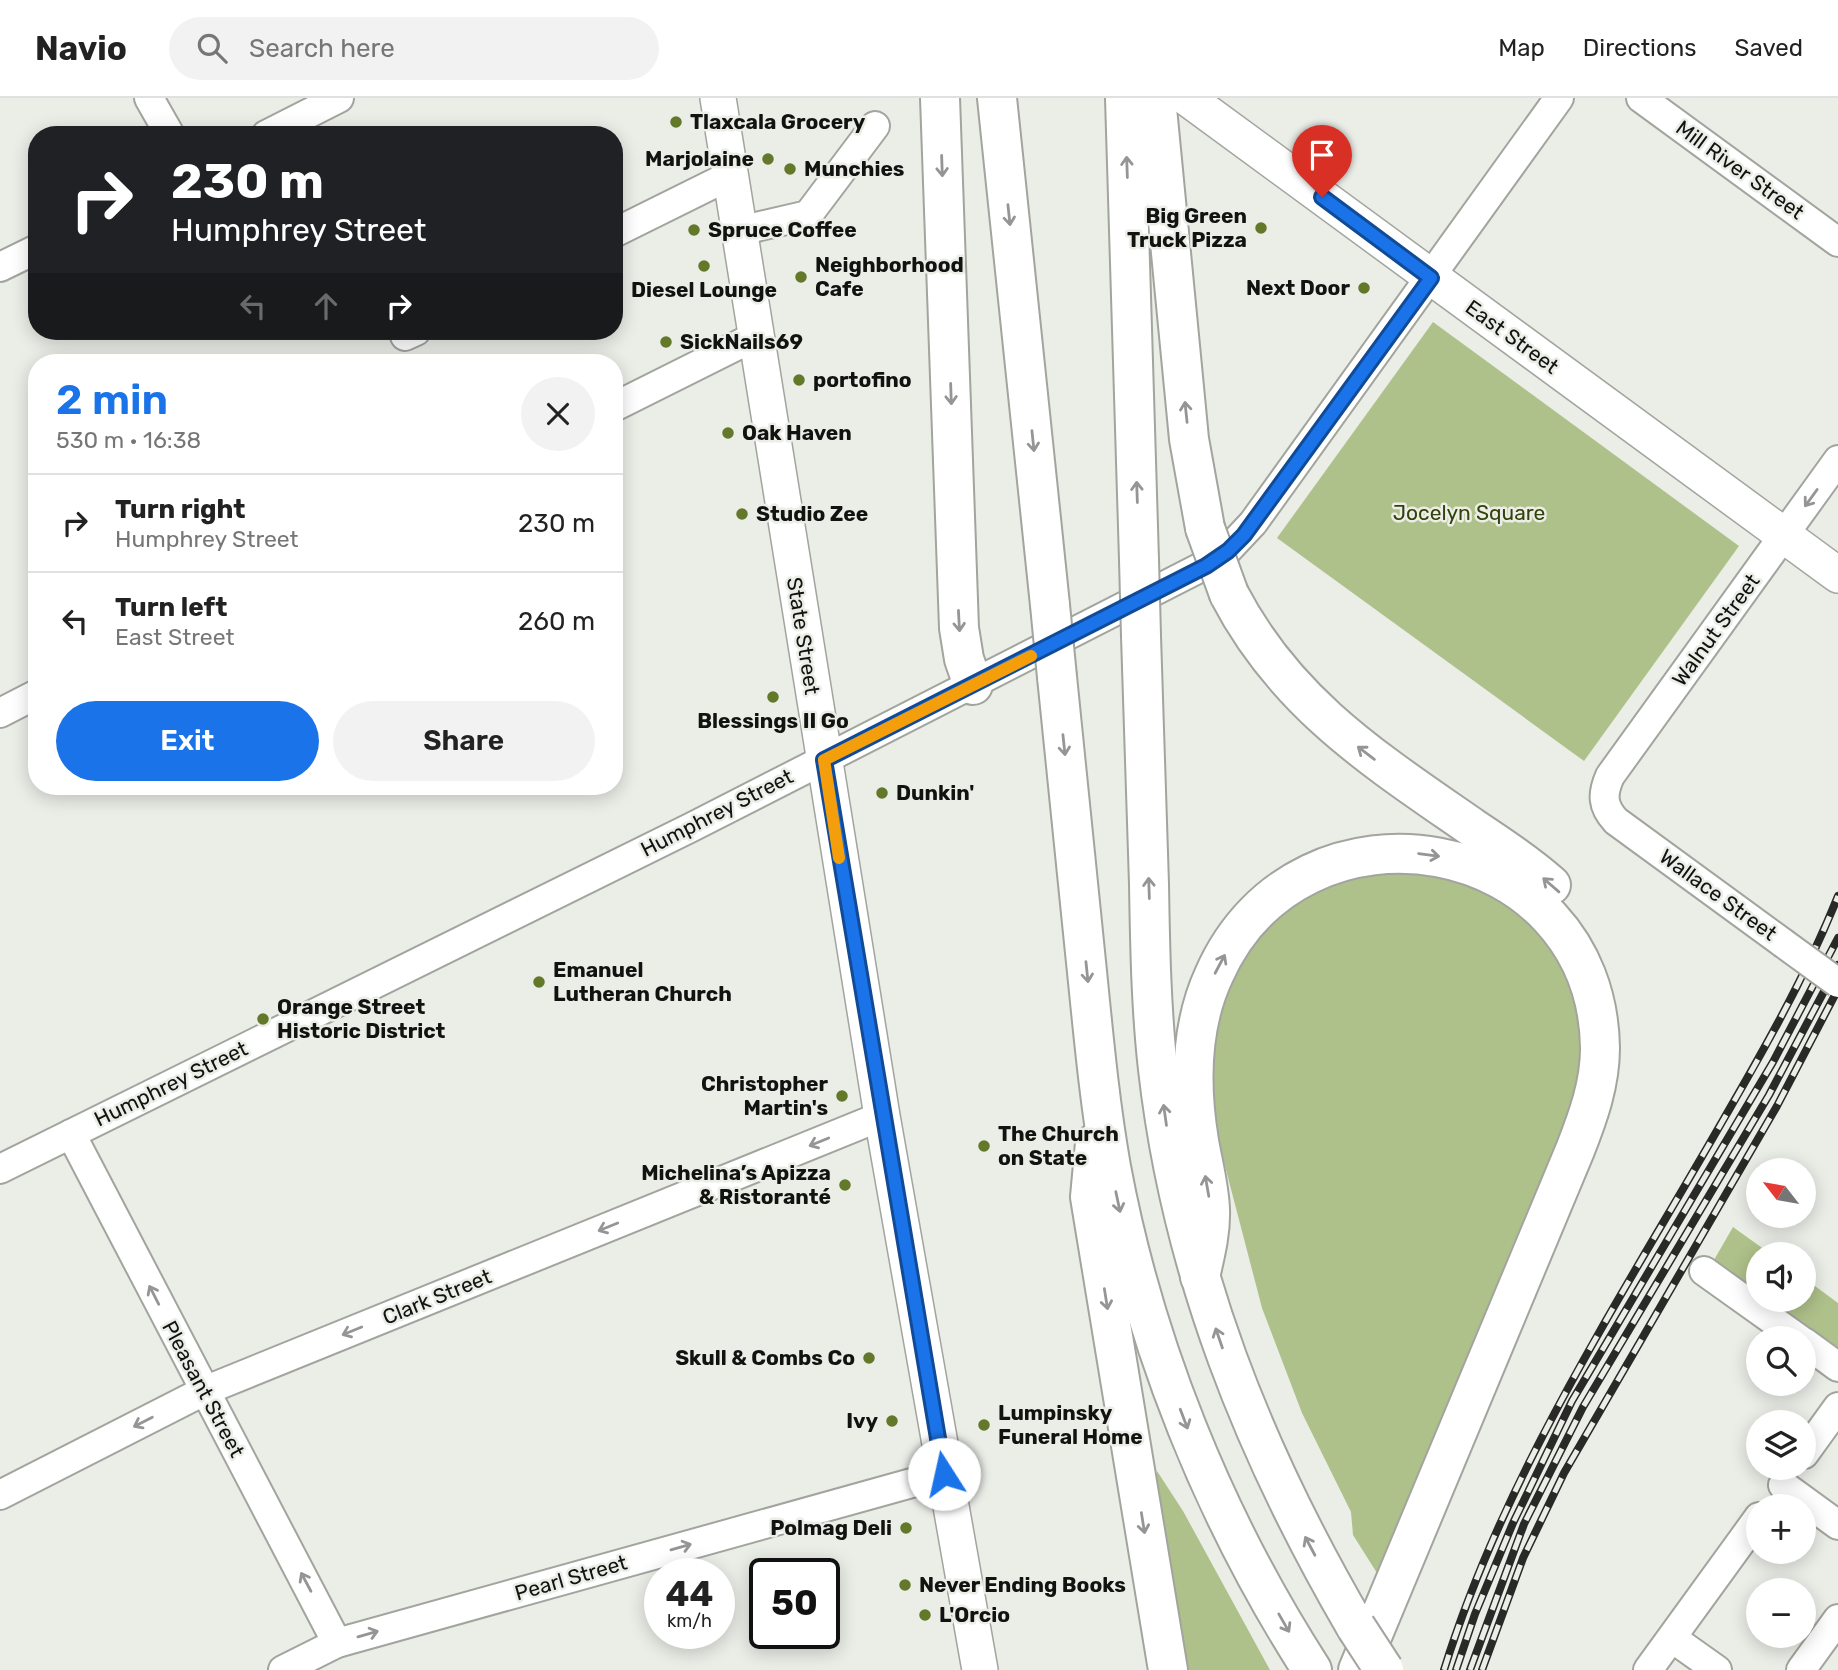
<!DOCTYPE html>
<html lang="en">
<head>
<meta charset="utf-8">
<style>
	:root { --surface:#fff; --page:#f2f2f2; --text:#222; --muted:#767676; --line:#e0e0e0; --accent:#1a73e8 }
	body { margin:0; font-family:Rubik,sans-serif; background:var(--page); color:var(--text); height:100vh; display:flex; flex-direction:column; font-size:26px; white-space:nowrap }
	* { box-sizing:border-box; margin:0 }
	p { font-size:23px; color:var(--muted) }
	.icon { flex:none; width:38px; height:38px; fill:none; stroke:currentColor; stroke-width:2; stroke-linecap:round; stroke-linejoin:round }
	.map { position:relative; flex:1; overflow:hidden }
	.drawer { position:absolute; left:28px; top:256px; width:595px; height:441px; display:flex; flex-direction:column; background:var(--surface); border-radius:28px; box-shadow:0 4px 18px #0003 }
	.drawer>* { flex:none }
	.hud { position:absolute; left:28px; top:28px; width:595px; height:214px; border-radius:28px; box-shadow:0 4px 18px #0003; background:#202124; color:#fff; overflow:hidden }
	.needle { width:46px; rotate:301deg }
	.buttons { position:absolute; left:1746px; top:1060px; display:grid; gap:14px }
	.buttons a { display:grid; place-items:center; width:70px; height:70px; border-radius:50%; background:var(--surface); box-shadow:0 4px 18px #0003; font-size:35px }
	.speed { position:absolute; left:644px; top:1460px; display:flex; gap:14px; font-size:35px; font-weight:700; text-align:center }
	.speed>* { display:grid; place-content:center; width:91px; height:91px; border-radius:50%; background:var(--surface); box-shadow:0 4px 18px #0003; line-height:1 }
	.speed small { font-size:18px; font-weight:400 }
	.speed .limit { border:4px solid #111; border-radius:10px; background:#fff; color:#111 }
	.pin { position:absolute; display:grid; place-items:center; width:60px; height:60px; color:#fff; margin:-72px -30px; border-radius:50% 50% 50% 0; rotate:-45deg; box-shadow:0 0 7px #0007 }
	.pin .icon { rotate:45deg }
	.me { position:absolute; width:77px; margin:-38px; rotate:350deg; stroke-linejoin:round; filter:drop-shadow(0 0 5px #0008) }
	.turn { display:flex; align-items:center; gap:24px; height:147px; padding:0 28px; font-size:32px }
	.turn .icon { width:91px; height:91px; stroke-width:2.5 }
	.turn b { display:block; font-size:49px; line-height:60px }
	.lanes { display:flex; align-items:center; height:66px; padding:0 28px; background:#0003; justify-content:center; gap:35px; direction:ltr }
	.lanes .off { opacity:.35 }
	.round { display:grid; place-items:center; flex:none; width:74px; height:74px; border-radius:37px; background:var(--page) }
	.summary { display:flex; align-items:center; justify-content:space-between; height:119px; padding:0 28px }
	h1 { font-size:42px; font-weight:600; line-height:52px; color:var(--accent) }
	.cta { display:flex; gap:14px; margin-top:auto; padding:14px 28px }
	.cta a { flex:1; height:80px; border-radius:42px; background:var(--accent); color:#fff; font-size:28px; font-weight:600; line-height:80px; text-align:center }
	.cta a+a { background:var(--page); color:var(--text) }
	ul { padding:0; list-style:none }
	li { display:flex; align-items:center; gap:21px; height:98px; padding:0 28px; border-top:2px solid var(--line) }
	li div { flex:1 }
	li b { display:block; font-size:26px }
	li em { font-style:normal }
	header { display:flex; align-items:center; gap:42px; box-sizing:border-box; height:98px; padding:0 35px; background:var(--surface); border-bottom:2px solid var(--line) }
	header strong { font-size:33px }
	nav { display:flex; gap:38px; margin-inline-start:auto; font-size:24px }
	.search { width:490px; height:63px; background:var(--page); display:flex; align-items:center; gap:18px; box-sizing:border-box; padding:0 24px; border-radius:38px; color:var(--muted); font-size:26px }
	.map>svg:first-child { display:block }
	.green { fill:#afc18a }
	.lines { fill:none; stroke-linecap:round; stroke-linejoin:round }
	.minor-casing { stroke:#a2a49e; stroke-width:32 }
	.major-casing { stroke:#a2a49e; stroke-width:38 }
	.highway-casing { stroke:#a2a49e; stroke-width:42 }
	.minor { stroke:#fff; stroke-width:28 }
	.major { stroke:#fff; stroke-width:35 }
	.highway { stroke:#fff; stroke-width:38 }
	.rail-casing { stroke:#292a27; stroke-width:8 }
	.rail { stroke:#ebede7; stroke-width:5; stroke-dasharray:16; stroke-linecap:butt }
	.minor-bridge-casing { stroke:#a2a49e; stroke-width:32; stroke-linecap:butt }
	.highway-bridge-casing { stroke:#a2a49e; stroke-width:42; stroke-linecap:butt }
	.minor-bridge { stroke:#fff; stroke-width:28 }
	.highway-bridge { stroke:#fff; stroke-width:38 }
	.oneway { stroke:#949594 }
	.route-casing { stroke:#114b97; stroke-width:18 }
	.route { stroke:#1a73e8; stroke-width:12 }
	.slow { stroke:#f59e0b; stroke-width:12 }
	.poi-dot { fill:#637829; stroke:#ebede7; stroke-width:2.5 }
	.labels { text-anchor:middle; stroke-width:5; stroke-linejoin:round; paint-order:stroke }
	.poi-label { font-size:21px; font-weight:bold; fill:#121311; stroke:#ebede7; text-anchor:start }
	.street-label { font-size:21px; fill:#121311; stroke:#ebede7 }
	.park-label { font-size:21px; fill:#33410a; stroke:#ebede7 }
</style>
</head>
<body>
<header>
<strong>Navio</strong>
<div class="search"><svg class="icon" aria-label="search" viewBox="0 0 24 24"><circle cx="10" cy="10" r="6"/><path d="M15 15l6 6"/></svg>Search here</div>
<nav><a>Map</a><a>Directions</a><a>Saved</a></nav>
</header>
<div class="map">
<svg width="1838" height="1572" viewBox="0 0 1838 1572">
	<rect width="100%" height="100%" fill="#ebede7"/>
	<g class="green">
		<path d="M 1433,224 L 1739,448 L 1584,663 L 1277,440 Z"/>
		<path d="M 1394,770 C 1408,771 1423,770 1437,772 C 1448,774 1461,782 1472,786 C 1560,823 1588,895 1581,986 L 1434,1351 L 1377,1475 L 1353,1437 L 1351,1414 L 1302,1315 L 1262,1210 L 1219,1045 L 1212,987 L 1215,936 L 1230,881 L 1258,834 L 1299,799 L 1341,780 Z"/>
		<path d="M 1733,1129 L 1772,1157 L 1759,1157 L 1759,1194 L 1714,1162 Z"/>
		<path d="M 1804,1180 L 1838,1205 L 1838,1252 L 1770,1202 L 1804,1202 Z"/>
		<path d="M 1157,1373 L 1183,1413 L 1270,1572 L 1180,1572 L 1154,1407 Z"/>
	</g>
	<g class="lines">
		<g class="minor-casing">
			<g id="minor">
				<path d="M 149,0 L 170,37"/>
				<path d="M 1641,0 L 1838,144"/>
				<path d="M 266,37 L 339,0"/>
				<path d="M 739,133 L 808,117 L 875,28"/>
				<path d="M 614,135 L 731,77"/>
				<path d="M 0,169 L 37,151"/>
				<path d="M 405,238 L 416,233"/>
				<path d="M 614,309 L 756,238"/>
				<path d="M 0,615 L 37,596"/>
				<path d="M 1783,845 L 1616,723 C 1602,708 1602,696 1610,678 L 1838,362"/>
				<path d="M 71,1036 L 337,1545"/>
				<path d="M 0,1071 L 692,729 L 1221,459 L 1253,425 L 1559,0"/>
				<path d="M 1704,1173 L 1799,1241"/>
				<path d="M 1804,1244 L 1838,1269"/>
				<path d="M 1804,1356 L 1838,1309"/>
				<path d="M 1783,1387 L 1838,1427"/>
				<path d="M 0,1397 L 204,1293 L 882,1018"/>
				<path d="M 1672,1540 L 1717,1572"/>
				<path d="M 283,1572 L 337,1545 L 944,1376"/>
				<path d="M 1648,1572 L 1759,1419"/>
				<path d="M 1801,1572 L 1838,1521"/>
			</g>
		</g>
		<g class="major-casing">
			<g id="major">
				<path d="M 718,0 L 882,1018 L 980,1572"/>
				<path d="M 1187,0 L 1838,477"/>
			</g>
		</g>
		<g class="highway-casing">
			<g id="highway">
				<path d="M 940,0 L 959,530 L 964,561 L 973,587"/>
				<path d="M 997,0 L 1050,507"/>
				<path d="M 1125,0 L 1139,462"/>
				<path d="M 1156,0 L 1189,341 L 1205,430"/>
				<path d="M 1229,496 C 1286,606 1375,662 1473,730 C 1500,748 1527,766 1551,787"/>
				<path d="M 1141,538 C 1144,620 1146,703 1149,786 C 1150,847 1151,909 1158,971 C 1181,1173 1254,1354 1356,1529"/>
				<path d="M 1057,579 C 1067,674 1076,769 1086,864 C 1093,932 1099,1001 1111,1069 C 1144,1246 1214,1420 1312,1572"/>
				<path d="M 1095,1045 L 1090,1099 L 1168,1572"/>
				<path d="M 1200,1179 C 1205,1157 1211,1134 1210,1111 C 1209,1088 1203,1066 1199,1043 C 1190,988 1190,929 1214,877 C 1300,682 1597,734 1600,950 C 1600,986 1588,1019 1575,1052 L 1358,1572"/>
			</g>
		</g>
		<use href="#minor" class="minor"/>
		<use href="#major" class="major"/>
		<use href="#highway" class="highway"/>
		<g class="rail-casing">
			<g id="rail">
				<path d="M 1444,1572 C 1503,1382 1612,1214 1711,1043 C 1757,964 1804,883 1838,798"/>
				<path d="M 1456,1572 L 1475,1516 L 1513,1425 L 1572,1303 L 1773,964 L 1838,840"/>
				<path d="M 1470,1572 L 1524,1426 L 1583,1309 L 1769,997 L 1838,867"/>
				<path d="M 1482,1572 L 1523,1460 L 1564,1375 L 1777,1008 L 1838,891"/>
			</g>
		</g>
		<use href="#rail" class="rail"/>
		<g class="minor-bridge-casing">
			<path id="minor-bridge" d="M 1783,845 L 1838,885"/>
		</g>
		<g class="highway-bridge-casing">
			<g id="highway-bridge">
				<path d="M 1205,430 L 1229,496"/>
				<path d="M 1139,462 L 1141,538"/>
				<path d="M 1050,507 L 1057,579"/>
				<path d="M 1356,1529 L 1384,1572"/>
			</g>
		</g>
		<use href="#minor-bridge" class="minor-bridge"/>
		<use href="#highway-bridge" class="highway-bridge"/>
	</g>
	<defs><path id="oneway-shaft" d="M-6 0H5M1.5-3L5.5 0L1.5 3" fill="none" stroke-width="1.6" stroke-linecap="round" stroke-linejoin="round" transform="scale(1.75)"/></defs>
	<g class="oneway">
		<use href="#oneway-shaft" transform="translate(942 68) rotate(88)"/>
		<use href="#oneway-shaft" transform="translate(1127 69) rotate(-92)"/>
		<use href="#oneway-shaft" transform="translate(1009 117) rotate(84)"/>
		<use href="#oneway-shaft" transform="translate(951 296) rotate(88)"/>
		<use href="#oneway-shaft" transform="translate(1186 314) rotate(-96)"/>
		<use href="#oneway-shaft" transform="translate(1033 343) rotate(84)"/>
		<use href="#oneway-shaft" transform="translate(1137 394) rotate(-92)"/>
		<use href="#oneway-shaft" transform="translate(1811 400) rotate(126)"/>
		<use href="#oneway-shaft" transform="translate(959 523) rotate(87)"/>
		<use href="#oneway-shaft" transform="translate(1064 647) rotate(84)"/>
		<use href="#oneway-shaft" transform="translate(1366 655) rotate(-143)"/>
		<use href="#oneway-shaft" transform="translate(1429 757) rotate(8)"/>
		<use href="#oneway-shaft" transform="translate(1551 787) rotate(-139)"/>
		<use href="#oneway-shaft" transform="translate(1149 790) rotate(-92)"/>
		<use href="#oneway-shaft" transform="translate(1220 866) rotate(-62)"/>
		<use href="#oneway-shaft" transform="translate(1087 874) rotate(84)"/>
		<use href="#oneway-shaft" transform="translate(1165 1017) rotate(-98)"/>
		<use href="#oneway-shaft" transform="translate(819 1044) rotate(158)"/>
		<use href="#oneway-shaft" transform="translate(1207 1088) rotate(-100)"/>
		<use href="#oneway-shaft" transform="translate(1118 1104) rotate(78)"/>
		<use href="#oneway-shaft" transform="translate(608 1129) rotate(158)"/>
		<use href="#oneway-shaft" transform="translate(154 1197) rotate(-117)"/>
		<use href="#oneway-shaft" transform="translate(1106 1201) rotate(81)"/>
		<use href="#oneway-shaft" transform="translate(352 1233) rotate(158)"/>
		<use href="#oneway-shaft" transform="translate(1219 1240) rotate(-109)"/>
		<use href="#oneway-shaft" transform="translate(1184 1321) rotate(69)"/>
		<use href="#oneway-shaft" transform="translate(143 1324) rotate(153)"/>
		<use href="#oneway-shaft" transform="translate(1143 1425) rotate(81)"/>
		<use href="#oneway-shaft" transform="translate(1310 1448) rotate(-118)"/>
		<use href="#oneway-shaft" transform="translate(681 1449) rotate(-16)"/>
		<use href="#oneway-shaft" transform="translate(306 1484) rotate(-118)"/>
		<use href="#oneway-shaft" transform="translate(1284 1525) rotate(60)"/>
		<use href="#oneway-shaft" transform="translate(368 1536) rotate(-16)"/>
	</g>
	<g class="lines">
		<g class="route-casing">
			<path id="route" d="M 944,1376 L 824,662 L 1206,468 L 1228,453 L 1244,437 L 1431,180 L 1322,99"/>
		</g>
		<use href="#route" class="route"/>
		<path class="slow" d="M 839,760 L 824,662 L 1031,558"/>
	</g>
	<g class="poi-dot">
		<circle cx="676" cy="24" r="7"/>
		<circle cx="768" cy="61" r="7"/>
		<circle cx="790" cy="71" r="7"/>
		<circle cx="1261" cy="130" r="7"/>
		<circle cx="694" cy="132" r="7"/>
		<circle cx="704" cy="168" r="7"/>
		<circle cx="801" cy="179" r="7"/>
		<circle cx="1364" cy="190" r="7"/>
		<circle cx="666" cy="244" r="7"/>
		<circle cx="799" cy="282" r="7"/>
		<circle cx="728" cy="335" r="7"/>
		<circle cx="742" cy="416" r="7"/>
		<circle cx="773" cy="599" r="7"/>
		<circle cx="882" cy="695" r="7"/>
		<circle cx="539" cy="884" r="7"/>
		<circle cx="263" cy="921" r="7"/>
		<circle cx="842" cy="998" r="7"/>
		<circle cx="984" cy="1048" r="7"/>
		<circle cx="845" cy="1087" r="7"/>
		<circle cx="869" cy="1260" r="7"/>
		<circle cx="892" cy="1323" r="7"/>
		<circle cx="984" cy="1327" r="7"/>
		<circle cx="906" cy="1430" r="7"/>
		<circle cx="905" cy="1487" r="7"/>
		<circle cx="925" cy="1517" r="7"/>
	</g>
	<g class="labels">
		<g class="poi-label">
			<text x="690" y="31">Tlaxcala Grocery</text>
			<text x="754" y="68" text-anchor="end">Marjolaine</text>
			<text x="804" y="78">Munchies</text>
			<text x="1247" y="125" text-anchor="end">Big Green<tspan x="1247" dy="24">Truck Pizza</tspan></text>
			<text x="708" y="139">Spruce Coffee</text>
			<text x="815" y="174">Neighborhood<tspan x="815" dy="24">Cafe</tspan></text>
			<text x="1350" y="197" text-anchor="end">Next Door</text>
			<text x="704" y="199" text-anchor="middle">Diesel Lounge</text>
			<text x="680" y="251">SickNails69</text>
			<text x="813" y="289">portofino</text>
			<text x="742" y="342">Oak Haven</text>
			<text x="756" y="423">Studio Zee</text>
			<text x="773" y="630" text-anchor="middle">Blessings II Go</text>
			<text x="896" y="702">Dunkin'</text>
			<text x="553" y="879">Emanuel<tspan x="553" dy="24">Lutheran Church</tspan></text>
			<text x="277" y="916">Orange Street<tspan x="277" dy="24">Historic District</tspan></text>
			<text x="828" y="993" text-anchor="end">Christopher<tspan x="828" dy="24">Martin's</tspan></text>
			<text x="998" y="1043">The Church<tspan x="998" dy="24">on State</tspan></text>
			<text x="831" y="1082" text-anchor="end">Michelina’s Apizza<tspan x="831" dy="24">&amp; Ristoranté</tspan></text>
			<text x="855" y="1267" text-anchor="end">Skull &amp; Combs Co</text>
			<text x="998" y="1322">Lumpinsky<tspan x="998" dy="24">Funeral Home</tspan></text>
			<text x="878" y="1330" text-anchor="end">Ivy</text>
			<text x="892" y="1437" text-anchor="end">Polmag Deli</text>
			<text x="919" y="1494">Never Ending Books</text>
			<text x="939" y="1524">L'Orcio</text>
		</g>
		<g class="street-label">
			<text transform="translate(1740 72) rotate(36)" y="7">Mill River Street</text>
			<text transform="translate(1512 239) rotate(36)" y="7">East Street</text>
			<text transform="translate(1716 532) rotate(-54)" y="7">Walnut Street</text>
			<text transform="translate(803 538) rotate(81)" y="7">State Street</text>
			<text transform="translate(717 715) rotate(-27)" y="7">Humphrey Street</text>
			<text transform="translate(1718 797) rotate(36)" y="7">Wallace Street</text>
			<text transform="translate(171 986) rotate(-26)" y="7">Humphrey Street</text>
			<text transform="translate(437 1199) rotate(-22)" y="7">Clark Street</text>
			<text transform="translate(203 1291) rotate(62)" y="7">Pleasant Street</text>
			<text transform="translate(571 1480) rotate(-16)" y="7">Pearl Street</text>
		</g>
		<g class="park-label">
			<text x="1469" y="422">Jocelyn Square</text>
		</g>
	</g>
</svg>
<div class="buttons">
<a><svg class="needle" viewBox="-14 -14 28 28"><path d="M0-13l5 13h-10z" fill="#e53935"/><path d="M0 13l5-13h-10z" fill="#767676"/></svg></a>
<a><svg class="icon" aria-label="sound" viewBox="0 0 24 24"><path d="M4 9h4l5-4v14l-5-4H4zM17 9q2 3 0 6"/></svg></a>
<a><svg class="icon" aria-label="search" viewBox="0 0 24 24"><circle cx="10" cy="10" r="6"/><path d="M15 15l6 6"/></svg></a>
<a><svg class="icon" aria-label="layers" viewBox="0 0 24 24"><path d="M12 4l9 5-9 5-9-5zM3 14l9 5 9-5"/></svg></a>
<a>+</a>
<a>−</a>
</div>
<div class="speed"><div>44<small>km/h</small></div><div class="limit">50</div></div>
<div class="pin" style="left:1322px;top:99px;background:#d93025"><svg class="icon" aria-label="arrive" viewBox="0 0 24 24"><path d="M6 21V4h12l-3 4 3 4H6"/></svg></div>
<svg class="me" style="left:944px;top:1376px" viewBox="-20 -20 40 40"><circle r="19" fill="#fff"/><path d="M0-13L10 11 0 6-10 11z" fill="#1a73e8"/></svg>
<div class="hud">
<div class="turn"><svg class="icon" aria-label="right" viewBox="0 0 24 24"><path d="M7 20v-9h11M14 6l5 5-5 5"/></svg><div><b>230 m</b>Humphrey Street</div></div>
<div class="lanes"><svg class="icon off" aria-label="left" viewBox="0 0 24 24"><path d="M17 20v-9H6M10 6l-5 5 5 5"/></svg><svg class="icon off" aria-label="ahead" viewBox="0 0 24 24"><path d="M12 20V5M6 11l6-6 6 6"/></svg><svg class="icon" aria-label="right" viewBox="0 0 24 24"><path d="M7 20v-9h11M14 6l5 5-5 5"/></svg></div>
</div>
<section class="drawer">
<div class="summary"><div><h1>2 min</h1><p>530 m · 16:38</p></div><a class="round"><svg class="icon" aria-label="close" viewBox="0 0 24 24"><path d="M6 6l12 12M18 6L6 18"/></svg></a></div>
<ul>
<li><svg class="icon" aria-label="right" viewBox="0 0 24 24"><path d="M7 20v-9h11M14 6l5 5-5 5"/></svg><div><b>Turn right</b><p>Humphrey Street</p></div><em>230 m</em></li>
<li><svg class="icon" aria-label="left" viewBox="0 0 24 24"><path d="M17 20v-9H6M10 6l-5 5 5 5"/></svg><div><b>Turn left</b><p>East Street</p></div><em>260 m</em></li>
</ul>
<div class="cta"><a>Exit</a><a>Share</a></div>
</section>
</div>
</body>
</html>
